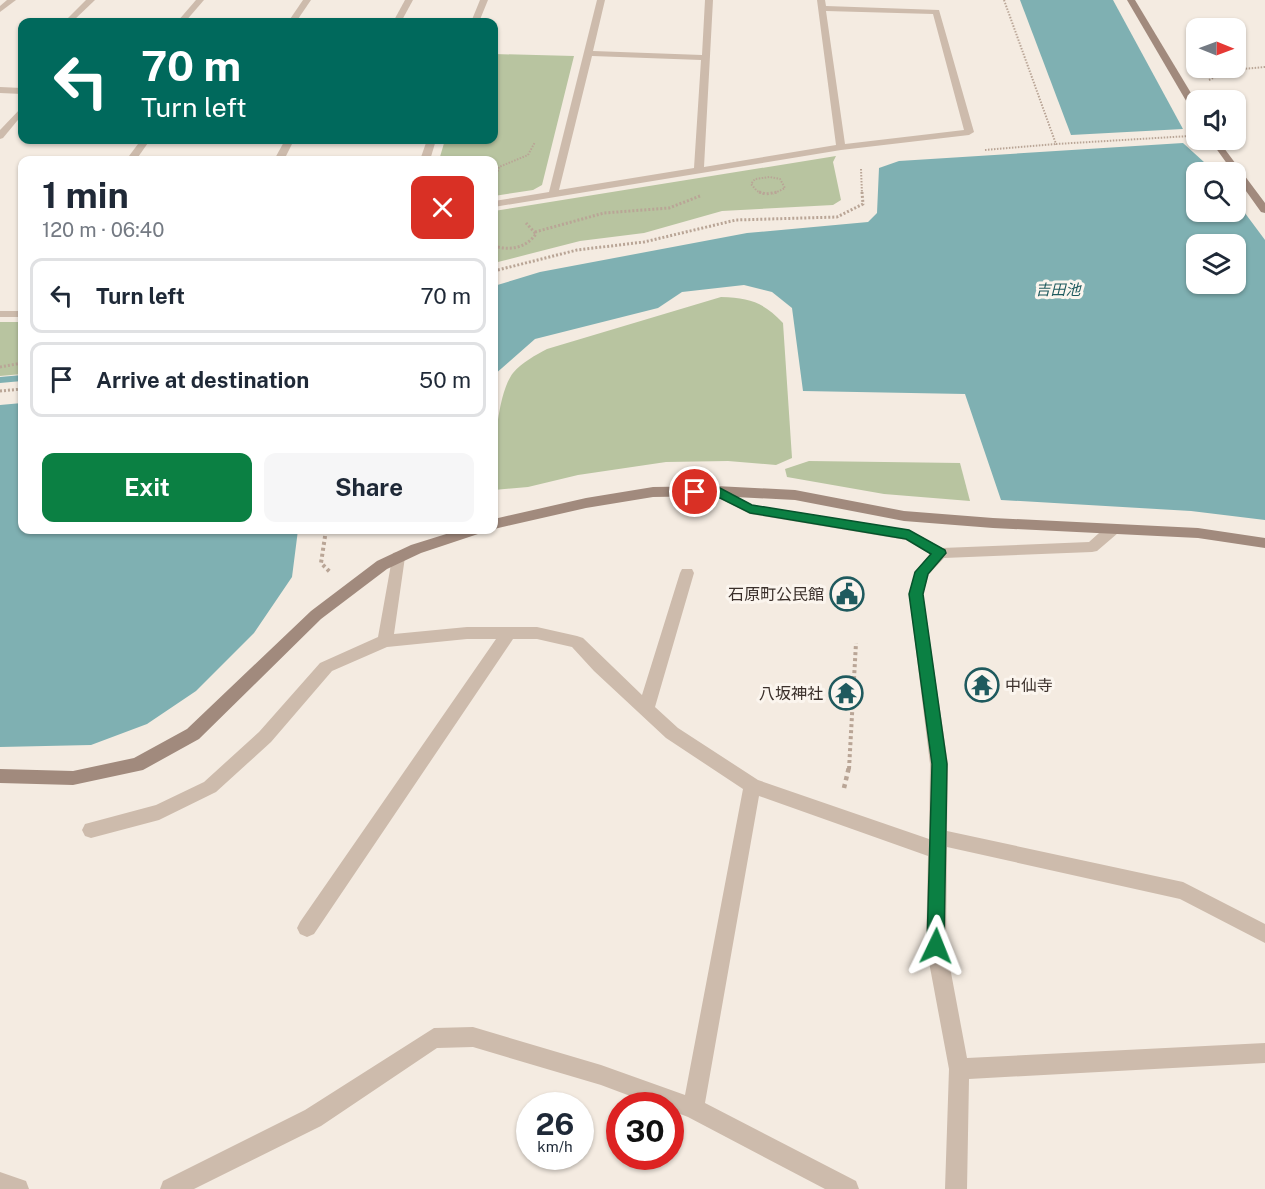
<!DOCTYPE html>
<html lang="en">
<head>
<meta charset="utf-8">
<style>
	:root { --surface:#fff; --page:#f6f6f7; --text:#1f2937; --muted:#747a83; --line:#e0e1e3; --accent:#0b8043 }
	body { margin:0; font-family:"Public Sans","Noto Sans JP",sans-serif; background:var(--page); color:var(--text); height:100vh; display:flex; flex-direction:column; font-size:22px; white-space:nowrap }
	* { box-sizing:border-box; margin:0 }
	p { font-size:20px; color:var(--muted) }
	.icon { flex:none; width:33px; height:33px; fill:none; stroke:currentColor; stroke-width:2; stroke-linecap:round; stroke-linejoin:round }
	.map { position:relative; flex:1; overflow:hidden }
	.side { position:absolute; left:18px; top:156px; width:480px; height:378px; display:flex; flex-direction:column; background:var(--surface); border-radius:12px; box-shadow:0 2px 4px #0004 }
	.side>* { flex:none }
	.banner { position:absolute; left:18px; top:18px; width:480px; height:126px; border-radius:12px; box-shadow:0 2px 4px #0004; background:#00695c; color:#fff; overflow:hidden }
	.needle { width:39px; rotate:91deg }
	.fabs { position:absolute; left:1186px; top:18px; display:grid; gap:12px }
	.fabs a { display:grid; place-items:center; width:60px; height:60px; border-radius:12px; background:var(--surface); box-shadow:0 2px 4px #0004; font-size:30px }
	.speed { position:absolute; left:516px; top:1092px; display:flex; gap:12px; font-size:30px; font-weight:700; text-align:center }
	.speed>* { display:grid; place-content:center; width:78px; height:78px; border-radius:50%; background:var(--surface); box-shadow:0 2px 4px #0004; line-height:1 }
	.speed small { font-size:15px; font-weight:400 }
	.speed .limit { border:9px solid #d22; background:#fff; color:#111 }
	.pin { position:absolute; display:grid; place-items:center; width:51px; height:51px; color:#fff; margin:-26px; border:3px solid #fff; border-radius:50%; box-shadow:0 2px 6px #0007 }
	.me { position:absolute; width:66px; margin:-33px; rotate:2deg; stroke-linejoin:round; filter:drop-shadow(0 0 4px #0008) }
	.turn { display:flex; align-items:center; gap:21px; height:126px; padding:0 24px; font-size:27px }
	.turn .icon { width:78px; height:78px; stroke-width:2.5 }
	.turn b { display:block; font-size:42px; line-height:51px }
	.round { display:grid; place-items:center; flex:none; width:63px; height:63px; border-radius:12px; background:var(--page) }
	.head { display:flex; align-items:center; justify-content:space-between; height:102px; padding:0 24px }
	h1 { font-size:36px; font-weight:700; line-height:45px }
	.cta { display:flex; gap:12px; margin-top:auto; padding:12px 24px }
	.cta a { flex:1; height:69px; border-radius:12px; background:var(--accent); color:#fff; font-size:24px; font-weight:700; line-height:69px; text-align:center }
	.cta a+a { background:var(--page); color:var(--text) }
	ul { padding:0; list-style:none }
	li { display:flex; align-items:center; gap:18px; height:75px; margin:0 12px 9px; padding:0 12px; border:3px solid var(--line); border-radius:12px }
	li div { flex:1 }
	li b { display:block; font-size:22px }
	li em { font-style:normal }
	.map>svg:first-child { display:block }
	.green { fill:#b8c4a0 }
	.water { fill:#7fb0b2; fill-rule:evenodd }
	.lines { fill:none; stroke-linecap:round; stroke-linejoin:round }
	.stream { fill:#7fb0b2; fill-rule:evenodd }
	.path-far3 { stroke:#b9a596; stroke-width:2; stroke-dasharray:1.5 1.5; stroke-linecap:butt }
	.path-far2 { stroke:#b9a596; stroke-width:3; stroke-dasharray:2 2; stroke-linecap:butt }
	.path-far1 { stroke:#b9a596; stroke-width:4; stroke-dasharray:3 3; stroke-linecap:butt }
	.path { stroke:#b9a596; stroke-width:4.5; stroke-dasharray:4 4; stroke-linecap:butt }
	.street { fill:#cdbbac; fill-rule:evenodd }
	.secondary { fill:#a18a7d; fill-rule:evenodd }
	.route { fill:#0b8043; stroke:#07532c; stroke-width:1.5 }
	.labels { text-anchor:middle; stroke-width:6; stroke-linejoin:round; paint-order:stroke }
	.far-water-label { font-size:15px; font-style:italic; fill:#1f5a5e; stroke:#fbf5ee }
	.poi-label { font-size:16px; fill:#3b302b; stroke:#fbf5ee; text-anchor:end }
</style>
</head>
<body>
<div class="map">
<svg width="1265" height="1189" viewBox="0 0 1265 1189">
	<rect width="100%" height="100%" fill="#f4ebe1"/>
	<g class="green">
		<path d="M 494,54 L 574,56 L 542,185 L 533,190 L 494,196 L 494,160 L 439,160 L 445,140 L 494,140 Z"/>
		<path d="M 836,156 L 833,162 L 841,200 L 833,205 L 722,211 L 644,233 L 580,241 L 494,263 L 494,211 Z"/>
		<path d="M 721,297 C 750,298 763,302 783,323 L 792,458 L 776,465 L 728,461 L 666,462 L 578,475 L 528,487 L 494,490 C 493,462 496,395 513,373 C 522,362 536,355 547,349 Z"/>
		<path d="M 0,322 L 22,322 L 22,374 L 0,376 Z"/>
		<path d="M 809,461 L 960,463 L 970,501 L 884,494 L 787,477 L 785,469 Z"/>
	</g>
	<g class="water">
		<path d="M 1020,0 L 1113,0 L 1183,129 L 1071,135 Z"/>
		<path d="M 1183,143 L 1215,172 L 1197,172 L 1197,212 L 1236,212 L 1236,201 L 1265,240 L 1265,520 L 1191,511 L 1001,500 L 965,394 L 803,391 L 792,308 L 772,292 L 744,285 L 682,292 L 658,308 L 535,339 L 494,375 L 494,286 L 540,272 L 747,233 L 868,222 L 877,213 L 879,168 L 899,161 ZM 1197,244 L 1236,244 L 1236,284 L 1197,284 Z"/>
		<path d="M 22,403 L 22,530 L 298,530 L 292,577 L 254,633 L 196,691 L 147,724 L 91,745 L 0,747 L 0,405 Z"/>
	</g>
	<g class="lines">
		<path class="stream" d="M 22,375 L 22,381 L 0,383 L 0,377 Z"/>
		<g class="path-far3">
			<path d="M 1004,0 L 1056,144 L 1190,136"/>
			<path d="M 1209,80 L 1230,70 L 1265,67"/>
			<path d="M 985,150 L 1056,144"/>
			<path d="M 861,169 L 862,194"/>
			<path d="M 495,180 L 499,167 L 528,155 L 535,142"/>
			<path d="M 764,194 L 757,191 L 751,184 L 755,179 L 770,177 L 780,179 L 785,188 L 773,194"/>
		</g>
		<g class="path-far2">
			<path d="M 759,192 L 766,194 L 778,192"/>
			<path d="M 535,232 L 604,213 L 669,208 L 700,196"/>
			<path d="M 494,246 C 510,251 526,248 536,234 L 526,223"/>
			<path d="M 494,271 L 577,250 L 644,242 L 736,220 L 837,217 L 863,204 L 862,192"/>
			<path d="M 0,367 L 22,363"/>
			<path d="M 0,391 L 22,389"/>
		</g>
		<g class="path-far1">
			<path d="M 326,530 L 321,563 L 330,572"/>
			<path d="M 849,769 L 856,643"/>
		</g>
		<path class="path" d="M 844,788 L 849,767"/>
		<g class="street">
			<path d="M 7,0 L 16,0 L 0,12 L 0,6 Z"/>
			<path d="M 86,0 L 95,0 L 72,22 L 64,22 Z"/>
			<path d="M 196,0 L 204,0 L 185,22 L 177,22 Z"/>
			<path d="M 303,0 L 311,0 L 296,22 L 288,22 Z"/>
			<path d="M 405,0 L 413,0 L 401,22 L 393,22 Z"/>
			<path d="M 480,0 L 488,0 L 479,22 L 471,22 Z"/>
			<path d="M 597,0 L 605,0 L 593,51 L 702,55 L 705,0 L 713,0 L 704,167 L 836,145 L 817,0 L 825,0 L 826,6 L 939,10 L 974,132 L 969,135 L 841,150 L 494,207 L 494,201 L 549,192 ZM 826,11 L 933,14 L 964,130 L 845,144 ZM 592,56 L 701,60 L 694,168 L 559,190 Z"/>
			<path d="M 0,87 L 22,88 L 22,94 L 0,93 Z"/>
			<path d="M 22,107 L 22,115 L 3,138 L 0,139 L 0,130 Z"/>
			<path d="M 141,140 L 150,140 L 136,160 L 126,160 Z"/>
			<path d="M 285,140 L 294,140 L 284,160 L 274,160 Z"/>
			<path d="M 427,140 L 436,140 L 430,160 L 420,160 Z"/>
			<rect x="0" y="311" width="22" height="6"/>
			<path d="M 716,486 L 753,505 L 909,530 L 942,548 L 1089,542 L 1108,525 L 1118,525 L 1120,529 L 1118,533 L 1097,551 L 1092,552 L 944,558 L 929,574 L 923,594 L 948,764 L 947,831 L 1183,882 L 1265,924 L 1265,943 L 1180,899 L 947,847 L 946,946 L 967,1058 L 1265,1043 L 1265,1063 L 969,1079 L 967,1189 L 945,1189 L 949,1069 L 926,946 L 928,856 L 759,796 L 705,1103 L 856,1181 L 859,1189 L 825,1189 L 688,1117 L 670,1110 L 670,1106 L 657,1106 L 601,1085 L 473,1047 L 437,1048 L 321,1126 L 194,1189 L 160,1189 L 163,1181 L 305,1110 L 434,1028 L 473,1027 L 601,1065 L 685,1095 L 743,789 L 666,738 L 594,671 L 572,647 L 537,639 L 513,639 L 314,934 L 307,937 L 300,934 L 297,928 L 300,922 L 496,639 L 467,639 L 387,647 L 332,671 L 271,742 L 216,792 L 159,820 L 91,838 L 85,836 L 82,830 L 85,824 L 156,805 L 204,782 L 259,732 L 320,663 L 378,637 L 393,553 L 398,552 L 405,557 L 394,634 L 467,627 L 537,627 L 577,636 L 583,638 L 642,695 L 680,573 L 682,569 L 692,569 L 694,573 L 655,707 L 678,728 L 758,780 L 929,839 L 930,764 L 909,594 L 915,572 L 930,554 L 906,540 L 750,514 L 711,494 L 709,491 L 711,488 Z"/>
			<path d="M 0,1172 L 26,1181 L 29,1189 L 0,1189 Z"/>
		</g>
		<g class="secondary">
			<path d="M 1127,0 L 1135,0 L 1197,103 L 1197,114 L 1192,111 Z"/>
			<path d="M 1210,140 L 1218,140 L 1265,203 L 1265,213 L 1261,212 L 1236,177 L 1236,172 L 1233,172 Z"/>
			<path d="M 716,486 L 795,490 L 904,511 L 993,518 L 1198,528 L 1265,538 L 1265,548 L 1198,538 L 993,528 L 904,521 L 795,500 L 716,496 L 653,497 L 586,508 L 494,529 L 494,519 L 586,498 L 653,487 Z"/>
			<path d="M 459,530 L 480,530 L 478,534 L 421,553 L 387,569 L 321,619 L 199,739 L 143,770 L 73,785 L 0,783 L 0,769 L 73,771 L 134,758 L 187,729 L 311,611 L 377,561 L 411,545 Z"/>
		</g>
	</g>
	<path class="route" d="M 695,487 L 720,488 L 752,505 L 909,530 L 945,550 L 946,553 L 928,574 L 923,594 L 947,764 L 944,946 L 942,952 L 936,954 L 929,952 L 927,946 L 932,764 L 909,594 L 915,572 L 931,554 L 906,539 L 750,513 L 714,495 L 690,495 L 688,492 Z"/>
	<defs>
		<g id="civic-ring" transform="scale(1.725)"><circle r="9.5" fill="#fbf5ee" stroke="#1f5a5e" stroke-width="1.5"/><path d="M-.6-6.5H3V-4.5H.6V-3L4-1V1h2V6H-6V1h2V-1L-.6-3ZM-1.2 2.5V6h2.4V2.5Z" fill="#1f5a5e"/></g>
		<g id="temple-ring" transform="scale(1.725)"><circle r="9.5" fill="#fbf5ee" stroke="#1f5a5e" stroke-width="1.5"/><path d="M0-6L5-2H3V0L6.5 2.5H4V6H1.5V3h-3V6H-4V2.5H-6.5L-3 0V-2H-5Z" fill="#1f5a5e"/></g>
	</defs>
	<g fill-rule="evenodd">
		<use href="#civic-ring" x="847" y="594"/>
		<use href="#temple-ring" x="982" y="685"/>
		<use href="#temple-ring" x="846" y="693"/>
	</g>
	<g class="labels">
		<g class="far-water-label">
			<text x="1058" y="295">吉田池</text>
		</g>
		<g class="poi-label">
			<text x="824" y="600">石原町公民館</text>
			<text x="1005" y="691" text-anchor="start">中仙寺</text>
			<text x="823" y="699">八坂神社</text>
		</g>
	</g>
</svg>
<div class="fabs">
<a><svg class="needle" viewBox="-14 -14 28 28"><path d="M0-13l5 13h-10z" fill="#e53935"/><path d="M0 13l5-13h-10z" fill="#747a83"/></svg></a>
<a><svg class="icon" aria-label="sound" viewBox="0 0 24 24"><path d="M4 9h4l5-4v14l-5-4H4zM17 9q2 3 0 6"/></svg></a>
<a><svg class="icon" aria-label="search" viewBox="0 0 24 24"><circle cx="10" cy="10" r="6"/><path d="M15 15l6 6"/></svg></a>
<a><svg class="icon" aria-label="layers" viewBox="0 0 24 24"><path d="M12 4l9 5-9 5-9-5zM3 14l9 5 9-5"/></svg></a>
</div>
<div class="speed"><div>26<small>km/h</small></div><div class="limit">30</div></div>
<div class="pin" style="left:695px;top:492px;background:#d93025"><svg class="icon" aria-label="arrive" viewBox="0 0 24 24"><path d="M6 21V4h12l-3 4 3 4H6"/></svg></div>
<svg class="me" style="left:936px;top:946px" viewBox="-20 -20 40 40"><path d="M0-17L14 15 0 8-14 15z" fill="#0b8043" stroke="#fff" stroke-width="4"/></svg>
<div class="banner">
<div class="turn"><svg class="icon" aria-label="left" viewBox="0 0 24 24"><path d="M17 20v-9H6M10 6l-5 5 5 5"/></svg><div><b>70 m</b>Turn left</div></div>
</div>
<section class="side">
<div class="head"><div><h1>1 min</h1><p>120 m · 06:40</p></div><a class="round" style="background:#d93025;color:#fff"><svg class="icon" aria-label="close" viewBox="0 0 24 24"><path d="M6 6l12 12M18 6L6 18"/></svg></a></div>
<ul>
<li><svg class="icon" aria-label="left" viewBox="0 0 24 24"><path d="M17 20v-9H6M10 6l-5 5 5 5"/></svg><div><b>Turn left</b></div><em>70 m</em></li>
<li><svg class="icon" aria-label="arrive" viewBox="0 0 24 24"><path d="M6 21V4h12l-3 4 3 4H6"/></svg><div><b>Arrive at destination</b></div><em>50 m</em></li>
</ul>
<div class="cta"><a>Exit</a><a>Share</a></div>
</section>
</div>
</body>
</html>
